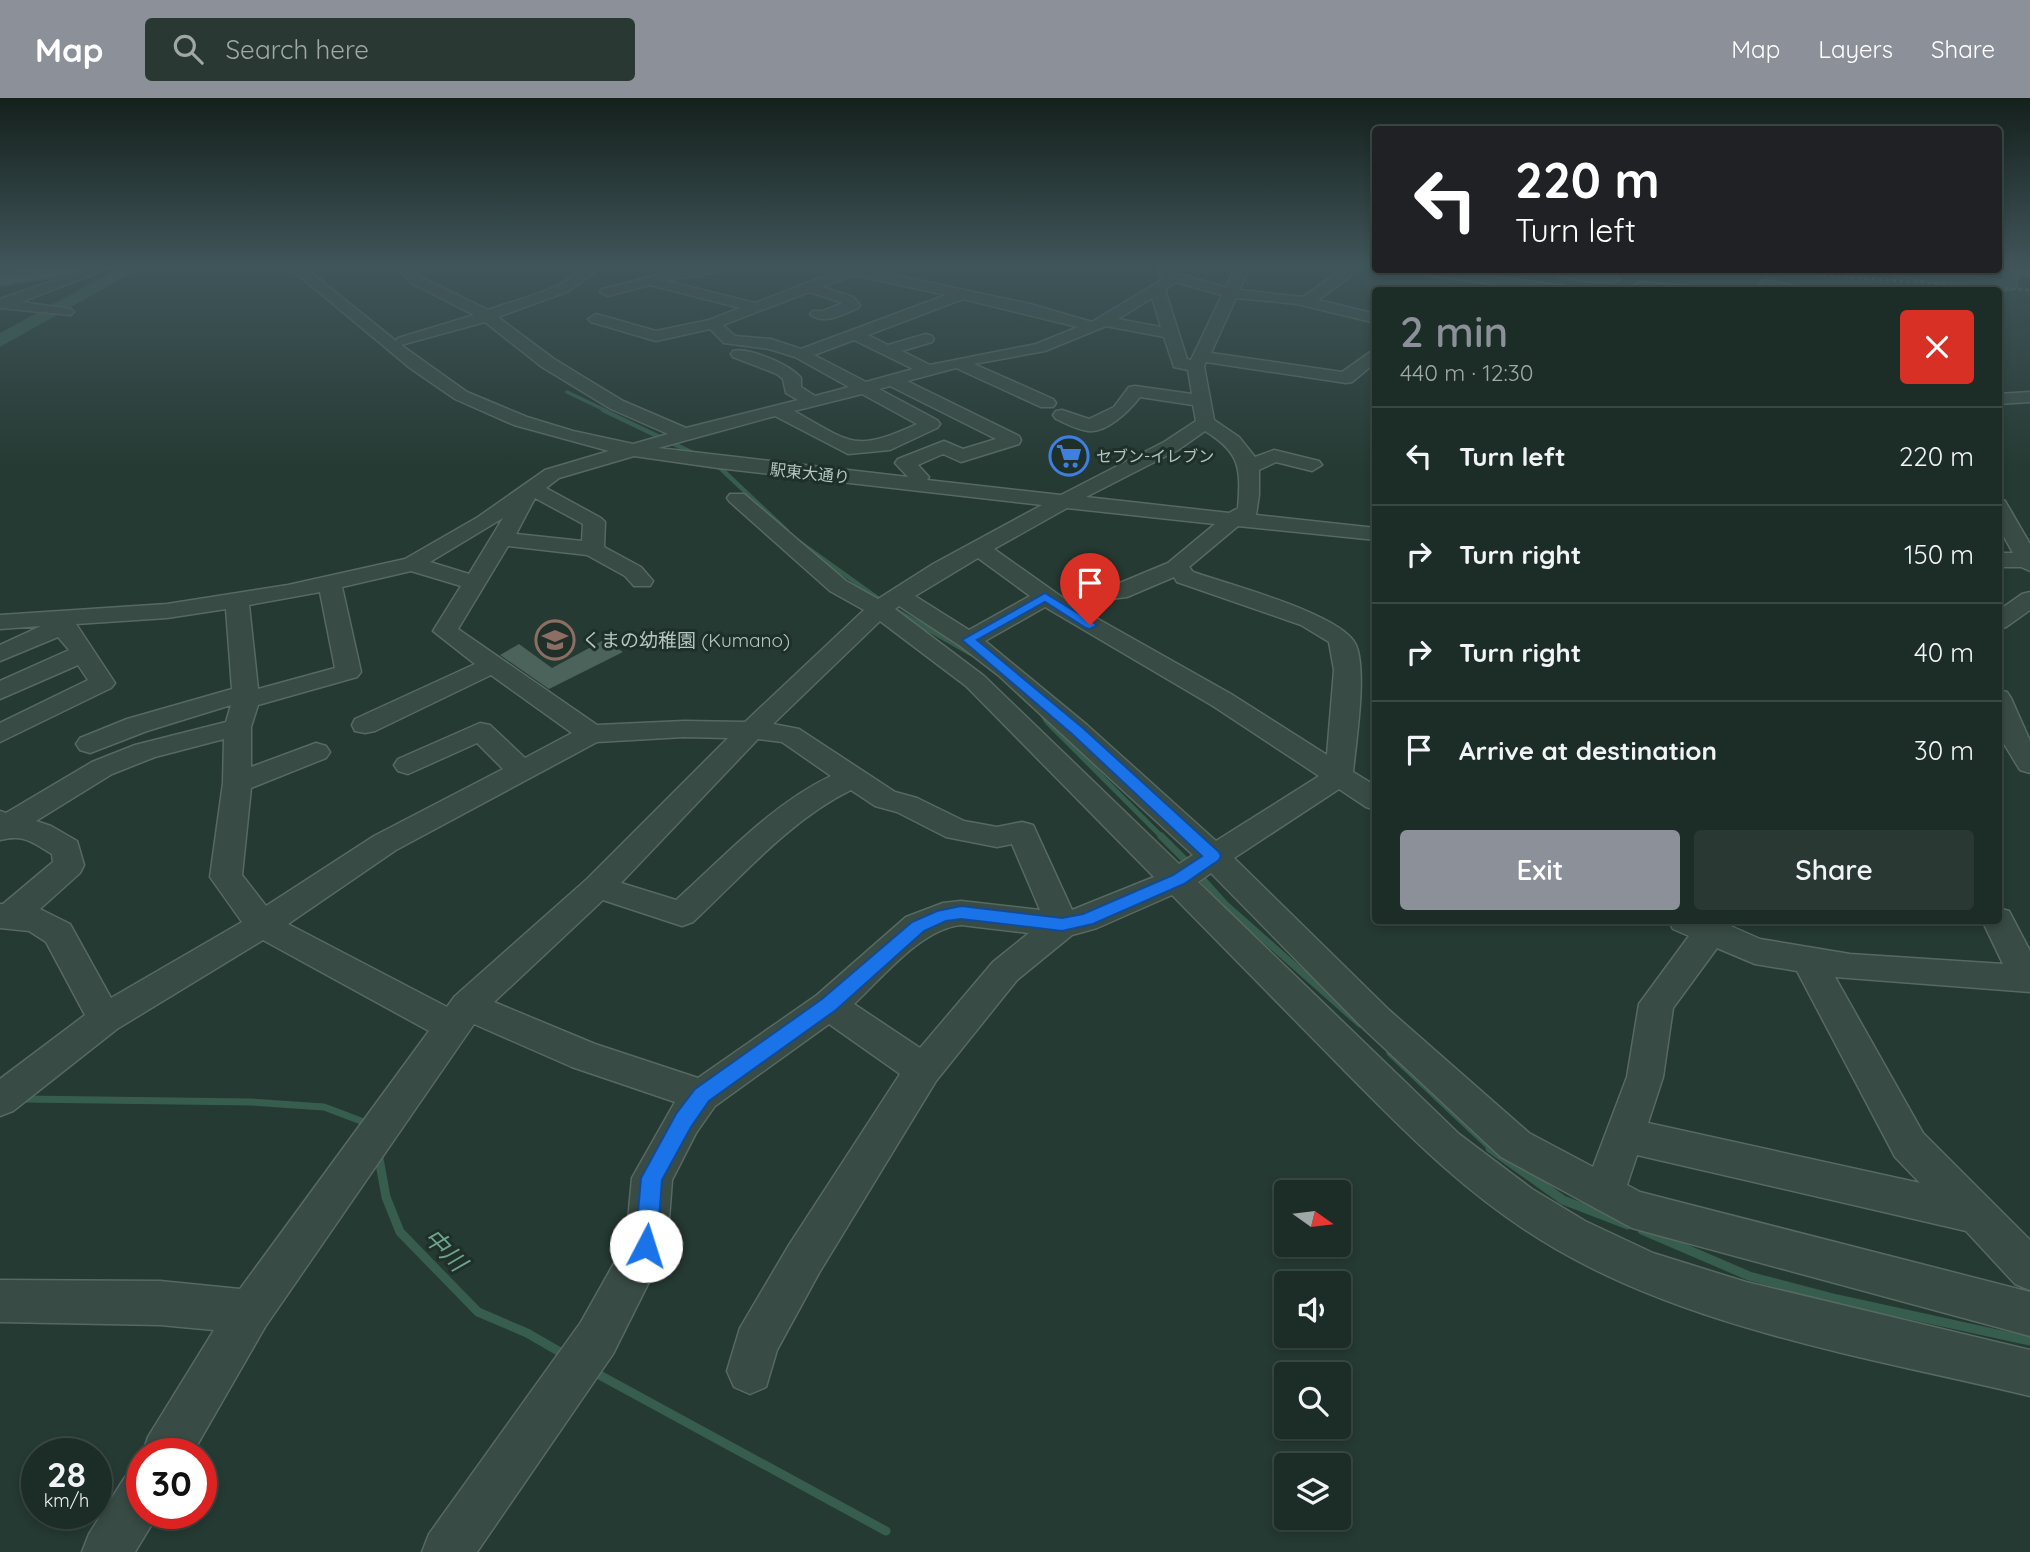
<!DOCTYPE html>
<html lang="en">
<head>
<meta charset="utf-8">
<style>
	:root { --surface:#1c2c26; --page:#293832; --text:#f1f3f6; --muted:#a0a7a7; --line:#3a4843; --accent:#8c9099 }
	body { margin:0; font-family:Quicksand,"Noto Sans JP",sans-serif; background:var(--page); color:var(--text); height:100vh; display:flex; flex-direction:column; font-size:26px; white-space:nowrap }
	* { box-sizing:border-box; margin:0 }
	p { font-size:23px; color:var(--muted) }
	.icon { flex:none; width:38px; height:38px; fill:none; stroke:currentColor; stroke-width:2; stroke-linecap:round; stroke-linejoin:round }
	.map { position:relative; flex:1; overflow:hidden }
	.details { position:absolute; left:1372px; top:189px; width:630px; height:637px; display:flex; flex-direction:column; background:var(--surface); border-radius:7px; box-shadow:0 4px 10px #0003,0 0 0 2px var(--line) }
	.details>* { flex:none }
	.hud { position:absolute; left:1372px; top:28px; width:630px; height:147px; border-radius:7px; box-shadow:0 4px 10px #0003,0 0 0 2px var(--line); background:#202124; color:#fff; overflow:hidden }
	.needle { width:46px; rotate:104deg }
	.controls { position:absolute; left:1274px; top:1082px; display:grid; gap:14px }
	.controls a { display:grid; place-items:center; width:77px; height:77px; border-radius:7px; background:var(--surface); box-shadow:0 4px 10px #0003,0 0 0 2px var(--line); font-size:35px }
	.speed { position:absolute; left:21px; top:1340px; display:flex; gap:14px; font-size:35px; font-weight:700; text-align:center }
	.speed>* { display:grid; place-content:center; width:91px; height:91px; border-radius:50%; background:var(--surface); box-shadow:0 4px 10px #0003,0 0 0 2px var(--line); line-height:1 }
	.speed small { font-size:18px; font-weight:400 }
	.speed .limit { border:10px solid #d22; background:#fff; color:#111 }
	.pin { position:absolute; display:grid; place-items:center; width:60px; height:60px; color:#fff; margin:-72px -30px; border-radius:50% 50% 50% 0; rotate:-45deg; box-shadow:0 0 7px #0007 }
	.pin .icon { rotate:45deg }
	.me { position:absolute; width:77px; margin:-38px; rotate:5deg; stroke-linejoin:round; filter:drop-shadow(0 0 5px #0008) }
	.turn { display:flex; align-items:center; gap:24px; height:147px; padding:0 28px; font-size:32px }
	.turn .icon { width:91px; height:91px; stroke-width:2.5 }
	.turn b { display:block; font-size:49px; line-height:60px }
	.round { display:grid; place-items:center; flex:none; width:74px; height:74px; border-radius:7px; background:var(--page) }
	.overview { display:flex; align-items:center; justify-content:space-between; height:119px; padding:0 28px }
	h1 { font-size:42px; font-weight:600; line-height:52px; color:var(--accent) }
	.cta { display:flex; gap:14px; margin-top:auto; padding:14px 28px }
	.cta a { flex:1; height:80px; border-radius:7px; background:var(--accent); color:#fff; font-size:28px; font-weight:600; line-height:80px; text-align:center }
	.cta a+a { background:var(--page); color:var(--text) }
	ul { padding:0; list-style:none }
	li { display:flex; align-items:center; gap:21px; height:98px; padding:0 28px; border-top:2px solid var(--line) }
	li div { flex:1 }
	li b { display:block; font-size:26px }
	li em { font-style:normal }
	header { display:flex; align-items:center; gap:42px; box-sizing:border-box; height:98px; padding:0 35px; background:var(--accent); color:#fff }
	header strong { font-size:33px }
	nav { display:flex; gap:38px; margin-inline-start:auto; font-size:24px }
	.search { width:490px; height:63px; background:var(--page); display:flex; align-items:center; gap:18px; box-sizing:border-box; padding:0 24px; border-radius:7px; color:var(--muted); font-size:26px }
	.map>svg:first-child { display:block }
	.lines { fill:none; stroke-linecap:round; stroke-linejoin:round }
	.stream-far4 { stroke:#375d4f; stroke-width:3.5 }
	.stream-far3 { stroke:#375d4f; stroke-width:4.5 }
	.stream-far2 { stroke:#375d4f; stroke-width:5 }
	.stream-far1 { stroke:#375d4f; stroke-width:7 }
	.stream { stroke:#375d4f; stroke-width:9 }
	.river { fill:#375d4f; fill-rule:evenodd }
	.building { fill:#4b635a }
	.minor-casing { stroke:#576962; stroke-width:3 }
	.major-casing { stroke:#455750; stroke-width:4 }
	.minor { fill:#384b44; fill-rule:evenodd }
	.major { fill:#576b63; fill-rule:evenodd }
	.rail { stroke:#5d736b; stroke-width:2.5; stroke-dasharray:3.5 3.5; stroke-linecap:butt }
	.route { fill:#1a73e8; stroke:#114b97; stroke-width:2 }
	.labels { text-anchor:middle; stroke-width:6; stroke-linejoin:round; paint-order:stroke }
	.far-poi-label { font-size:16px; fill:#b4c6c0; stroke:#1e3029; text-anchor:start }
	.far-street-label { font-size:16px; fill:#b4c6c0; stroke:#1e3029 }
	.poi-label { font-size:19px; fill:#b4c6c0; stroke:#1e3029; text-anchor:start }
	.near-water-label { font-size:24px; font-style:italic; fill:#70a38f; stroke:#1e3029 }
</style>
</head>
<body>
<header>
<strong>Map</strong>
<div class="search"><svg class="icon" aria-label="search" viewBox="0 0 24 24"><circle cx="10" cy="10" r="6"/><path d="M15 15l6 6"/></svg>Search here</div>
<nav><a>Map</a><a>Layers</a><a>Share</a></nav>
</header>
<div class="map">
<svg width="2030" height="1454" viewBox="0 0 2030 1454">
	<rect width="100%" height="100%" fill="#253a32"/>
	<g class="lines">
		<path class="stream-far4" d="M 567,294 L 607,313"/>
		<g class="stream-far3">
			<path d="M 603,312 L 697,357"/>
			<path d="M 716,366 L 787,433"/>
			<path d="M 798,443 L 876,499"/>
		</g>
		<g class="stream-far2">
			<path d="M 874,498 L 883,504"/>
			<path d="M 895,512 L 970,555"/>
			<path d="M 1040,613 L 1047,624 L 1163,740"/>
		</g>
		<g class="stream-far1">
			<path d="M 1161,738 L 1191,768"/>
			<path d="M 1198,776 L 1225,806 L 1360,926"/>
			<path d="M 1390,955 L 1493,1052"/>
			<path d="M 23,1001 L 251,1004 L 324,1009 L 369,1026"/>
		</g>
		<g class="stream">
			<path d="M 1490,1050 L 1563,1102 L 1628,1127"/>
			<path d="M 378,1055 L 386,1099 L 400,1134 L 478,1214 L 527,1235 L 567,1258"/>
			<path d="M 1642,1132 L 1749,1178 L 1837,1201 L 2030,1243"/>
			<path d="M 594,1274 L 886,1433"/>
		</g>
		<path class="river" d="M 121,169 L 142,169 L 0,249 L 0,235 Z"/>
	</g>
	<path class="building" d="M 604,542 L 623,554 L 549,591 L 500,557 L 519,546 L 552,570 Z"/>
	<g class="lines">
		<g class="minor-casing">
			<g id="minor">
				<path d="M 93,169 L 112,169 L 21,204 L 71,211 L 74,214 L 71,217 L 0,210 L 0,201 Z"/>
				<path d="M 289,169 L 304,169 L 396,243 L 398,240 L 474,217 L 411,185 L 396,169 L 411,169 L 421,179 L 488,212 C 510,204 535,198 557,188 C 578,177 571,169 601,169 L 569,193 L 498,219 L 554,261 L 623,303 L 686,330 L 798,302 L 786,295 L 783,281 L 777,276 L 733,259 L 731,256 L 733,253 C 749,249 791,267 801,280 L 801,289 L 815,298 L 849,289 L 795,259 L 769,251 L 724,245 L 710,231 L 656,243 L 591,224 L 588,221 L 596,216 L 656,233 L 709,222 L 740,210 L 650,187 L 607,198 L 600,194 L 602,191 L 691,169 L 727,169 L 720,173 L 666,183 L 755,205 L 837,173 L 834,169 L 868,169 L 866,171 L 1030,206 L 1092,224 L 1163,181 L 1157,169 L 1171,169 L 1176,176 L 1226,189 L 1236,169 L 1250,169 L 1239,192 L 1303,199 L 1341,172 L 1351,172 L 1351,178 L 1318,202 L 1376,216 L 1376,225 L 1297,206 L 1236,200 L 1211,255 L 1342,274 L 1376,250 L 1376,264 L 1352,284 L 1346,285 L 1206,264 L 1204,268 L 1214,322 L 1239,339 L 1255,359 L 1274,352 L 1319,363 L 1322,367 L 1312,373 L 1276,364 L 1259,372 L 1259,397 L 1256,417 L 1376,430 L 1376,442 L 1238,428 L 1189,469 L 1193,474 C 1227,486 1343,516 1356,547 C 1367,573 1356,644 1353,674 L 1376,688 L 1376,712 L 1366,709 L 1339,691 L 1234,760 L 1389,912 L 1529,1035 L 1593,1069 L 1627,979 L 1639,906 L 1689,838 L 1673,831 L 1668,822 L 1717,822 L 1760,841 L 1850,856 L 2003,866 L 1982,822 L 1998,822 L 1998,810 L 2009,813 L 2030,853 L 2030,894 L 1835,879 L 1923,1035 L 2030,1142 L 2030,1192 L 2015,1186 L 1966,1133 L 1637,1057 L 1627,1087 L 1640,1094 L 2030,1194 L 2030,1238 L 1632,1130 L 1501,1059 L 1365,932 L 1211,775 L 1198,784 L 1459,1036 L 1532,1091 L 1585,1123 L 1653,1155 L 1746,1184 L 2030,1252 L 2030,1298 C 1875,1261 1695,1232 1556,1151 C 1470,1101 1408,1037 1339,967 C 1283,910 1228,854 1172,797 L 1097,830 L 1072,837 L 1017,882 L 936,983 L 819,1175 L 777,1252 L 766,1289 L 750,1296 L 734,1289 L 727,1273 L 740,1230 L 789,1147 L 900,976 L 829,926 L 715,1008 L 696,1035 L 672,1082 L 667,1148 L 613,1256 L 477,1454 L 422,1454 L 429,1436 L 581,1224 L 626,1144 L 632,1080 L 675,1004 L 572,969 L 474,926 L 265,1229 L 192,1356 L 142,1357 L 148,1339 L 214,1232 L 160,1227 L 0,1224 L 0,1182 L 160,1183 L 240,1191 L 429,933 L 263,842 L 117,931 L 13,1013 L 0,1018 L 0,981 L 85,917 L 46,844 L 29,833 L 0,830 L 0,806 L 3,806 L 53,764 L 52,756 C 32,744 24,736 0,742 L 0,713 L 6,715 L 92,664 L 135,647 L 226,624 L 231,607 L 147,633 L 90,655 L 80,652 L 76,646 L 80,640 L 127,621 L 232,591 L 226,511 L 167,520 L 76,526 L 115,585 L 111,590 L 0,644 L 0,625 L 88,582 L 78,567 L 0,601 L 0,583 L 69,552 L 58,539 L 0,563 L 0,547 L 41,528 L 0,531 L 0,517 L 167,506 L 288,487 L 405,461 L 478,419 L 545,372 L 609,353 L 514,327 L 455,301 L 410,270 ZM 853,177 L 946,197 L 801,251 L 771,241 L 735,238 L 723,227 L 809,194 L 843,205 L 823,213 L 813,213 L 810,216 C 824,228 843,216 858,210 L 860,207 L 853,199 L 822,189 ZM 1175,184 L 1222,197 L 1191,262 L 1187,261 L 1165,192 ZM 1152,200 L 1161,229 L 1118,221 ZM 963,201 L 1078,229 L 1036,246 L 930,267 L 902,253 L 932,244 L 934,241 L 932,238 L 926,236 L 888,247 L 868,237 ZM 485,224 L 542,269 L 611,311 L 668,336 L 633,346 L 573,333 L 527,319 L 467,294 L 401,247 ZM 1106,228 L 1164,239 L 1174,269 L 1188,272 L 1192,296 L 1135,288 L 1129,289 L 1114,309 L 1089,321 L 1062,312 L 1056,313 L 1053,317 L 1056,321 C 1065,325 1078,332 1088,333 C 1107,335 1129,313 1140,299 L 1193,307 L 1196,323 L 1164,344 L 1061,397 L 927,382 L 929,379 L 918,367 L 943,356 L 961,364 L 1019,346 L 1021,342 L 1019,338 L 907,283 L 956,270 L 1041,309 L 1053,309 L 1056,305 L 1053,301 L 974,266 L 1045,253 ZM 854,242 L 913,271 L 866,284 L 814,257 ZM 890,288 L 996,341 L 963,351 L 944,343 L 898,361 L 895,365 L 908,379 L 658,350 L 775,318 L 848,356 L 890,352 L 937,330 L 940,326 L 937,322 L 879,291 ZM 862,296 L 917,326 C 853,355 852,345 794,313 ZM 1205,333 C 1241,355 1241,371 1238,410 L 1229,415 L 1086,399 L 1178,352 ZM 634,358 L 718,370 L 1042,407 L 933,466 L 878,501 L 846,483 L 744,396 L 730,396 L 727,400 L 730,404 L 830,493 L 864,512 L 745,624 L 684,623 L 597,627 L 458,531 L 508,448 L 587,457 L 625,478 L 634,488 L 650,488 L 653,483 L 641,469 L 604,449 L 605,424 L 601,420 L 546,390 L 559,380 ZM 535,400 L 583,426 L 582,443 L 516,436 ZM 1067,410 L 1215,426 L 1168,465 L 1115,487 L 1090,491 L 1066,502 L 994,451 ZM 503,420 L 469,476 L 430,464 ZM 978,460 L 1030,498 L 969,532 L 915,498 ZM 411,473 L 461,488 L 433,533 L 475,566 L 355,621 L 352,627 L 355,633 L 365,635 L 375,633 L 491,577 L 572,635 L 525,660 L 490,627 L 480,625 L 398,661 L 394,667 L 398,673 L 408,676 L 477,645 L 503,671 L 374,738 L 266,808 L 242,777 L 251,690 L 326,660 L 330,654 L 326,648 L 316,645 L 251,669 L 251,629 L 258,607 L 357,579 L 361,574 L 342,489 ZM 1174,479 L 1177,484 L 1301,527 L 1329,544 L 1334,572 L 1327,657 L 1231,596 L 1082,512 L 1103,502 L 1127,499 ZM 320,494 L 335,570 L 258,591 L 249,507 ZM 899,508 L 959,547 L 998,577 L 1193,757 L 1179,766 L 984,578 L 895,511 ZM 1045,509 L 1213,608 L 1319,678 L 1216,743 L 1087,627 L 985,543 ZM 880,523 L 966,588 L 1154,779 L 1072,812 L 1033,727 L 1022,724 L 997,729 L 964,723 L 917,700 L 895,694 L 799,631 L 773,626 ZM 684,639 L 728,640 L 587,781 L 455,898 L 447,909 L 288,826 L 396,752 L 597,644 ZM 224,641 L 223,685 L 210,779 L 242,824 L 111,900 L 70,826 L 40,811 L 80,775 L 84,767 L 77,743 L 51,728 L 36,723 L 112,676 L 155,659 ZM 758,641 L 782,644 L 831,678 C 772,706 725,758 676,802 L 621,785 ZM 851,692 L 875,708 L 897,714 L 946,739 L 997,749 L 1012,746 L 1040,812 L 961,803 L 943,805 L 906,819 L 817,897 L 698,980 L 595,946 L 494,904 L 603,802 L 682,828 L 693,824 C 742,778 790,722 851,692 ZM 961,827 L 1029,835 L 993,864 L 920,950 L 854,906 C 883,879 921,831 961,827 ZM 1717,850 L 1755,866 L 1797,873 L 1895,1059 L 1920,1085 L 1648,1025 L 1663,979 L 1673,910 Z"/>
				<path d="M 2004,169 L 2018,169 L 2016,190 C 1989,198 1921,181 1890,176 L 1883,172 L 1913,172 L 2004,183 Z"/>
				<path d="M 1413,172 L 1447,172 L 1564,188 L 1571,192 L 1536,192 L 1420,176 Z"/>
				<path d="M 1550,172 L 1613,177 L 1620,181 C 1611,189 1559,181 1550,172 Z"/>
				<path d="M 1767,182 L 1798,189 L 1800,192 L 1757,192 L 1762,183 Z"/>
				<path d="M 1640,184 L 1689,188 L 1696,192 L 1634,192 L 1633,188 Z"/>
				<path d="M 2030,294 L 2030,304 L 1998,306 L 1998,296 Z"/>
				<path d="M 1998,401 L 2005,403 L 2030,446 L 2030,473 L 2021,469 L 1998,469 L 1998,455 L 2013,455 L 1998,428 Z"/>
				<path d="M 2030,494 L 2030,512 L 2006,529 L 1998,531 L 1998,513 L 2022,496 Z"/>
				<path d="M 1998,592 L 2007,594 L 2011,600 L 2030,643 L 2030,675 L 2020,672 L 1998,636 Z"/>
				<path d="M 142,1372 L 142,1416 L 158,1416 L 135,1454 L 82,1454 L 89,1436 L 125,1379 Z"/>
			</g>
		</g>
		<g class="major-casing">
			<g id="major">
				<path d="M 48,169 L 92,169 L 83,174 L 0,187 L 0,175 Z"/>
				<path d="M 2001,169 L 2030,169 L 2030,179 L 2004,173 Z"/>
			</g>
		</g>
		<use href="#minor" class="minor"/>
		<use href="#major" class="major"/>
		<path class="rail" d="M 1746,172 L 2030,192"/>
	</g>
	<linearGradient id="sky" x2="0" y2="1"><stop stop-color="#14201c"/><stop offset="0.45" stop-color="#40555a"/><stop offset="1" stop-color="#40555a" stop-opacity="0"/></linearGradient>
	<rect width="2030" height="372" fill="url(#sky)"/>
	<path class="route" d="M 1045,495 L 1097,527 L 1090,531 L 1086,530 L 1045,504 L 977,542 L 1083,630 L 1219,754 L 1221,758 L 1219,762 L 1184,786 L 1093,826 L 1062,833 L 961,821 L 946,823 L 924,833 L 836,912 L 709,1003 L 691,1029 L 662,1082 L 657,1148 L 654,1156 L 646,1159 L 638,1156 L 635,1148 L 641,1080 L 676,1016 L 695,991 L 822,901 L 912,824 L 937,813 L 961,808 L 1062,820 L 1083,816 L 1173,777 L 1202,758 L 1072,636 L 962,542 Z"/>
	<defs>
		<g id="supermarket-ring" transform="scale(2.0125)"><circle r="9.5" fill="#1e3029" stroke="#3f7fe0" stroke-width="1.5"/><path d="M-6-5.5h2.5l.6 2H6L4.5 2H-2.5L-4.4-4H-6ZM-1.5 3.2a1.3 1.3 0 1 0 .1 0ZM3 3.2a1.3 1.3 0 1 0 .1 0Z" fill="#3f7fe0"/></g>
		<g id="school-ring" transform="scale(2.0125)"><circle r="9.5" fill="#1e3029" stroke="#8d6e63" stroke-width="1.5"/><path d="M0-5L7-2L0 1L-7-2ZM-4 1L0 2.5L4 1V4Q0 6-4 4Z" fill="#8d6e63"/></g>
	</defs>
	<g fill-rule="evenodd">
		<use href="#supermarket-ring" x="1069" y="358"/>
		<use href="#school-ring" x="555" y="542"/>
	</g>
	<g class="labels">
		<g class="far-poi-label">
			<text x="1096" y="364">セブン-イレブン</text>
		</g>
		<g class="far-street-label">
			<text transform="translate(810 375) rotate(6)" y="6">駅東大通り</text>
		</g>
		<g class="poi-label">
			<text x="582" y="549">くまの幼稚園 (Kumano)</text>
		</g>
		<g class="near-water-label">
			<text transform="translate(445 1152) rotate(46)" y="8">中川</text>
		</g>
	</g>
</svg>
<div class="controls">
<a><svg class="needle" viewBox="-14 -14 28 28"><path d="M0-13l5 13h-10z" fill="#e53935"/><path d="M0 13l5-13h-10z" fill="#a0a7a7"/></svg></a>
<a><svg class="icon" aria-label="sound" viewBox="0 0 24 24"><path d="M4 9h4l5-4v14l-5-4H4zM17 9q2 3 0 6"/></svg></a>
<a><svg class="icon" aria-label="search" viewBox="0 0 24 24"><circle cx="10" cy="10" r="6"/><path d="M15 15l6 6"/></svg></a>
<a><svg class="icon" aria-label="layers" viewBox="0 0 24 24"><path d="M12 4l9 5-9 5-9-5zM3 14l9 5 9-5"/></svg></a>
</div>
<div class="speed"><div>28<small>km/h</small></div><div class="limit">30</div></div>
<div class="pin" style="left:1090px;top:527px;background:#d93025"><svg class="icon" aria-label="arrive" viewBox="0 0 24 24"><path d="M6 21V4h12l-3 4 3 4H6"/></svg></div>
<svg class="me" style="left:646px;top:1148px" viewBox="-20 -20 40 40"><circle r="19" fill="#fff"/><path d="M0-13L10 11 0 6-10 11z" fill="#1a73e8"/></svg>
<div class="hud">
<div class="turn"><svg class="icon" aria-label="left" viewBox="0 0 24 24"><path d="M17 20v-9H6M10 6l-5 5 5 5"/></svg><div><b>220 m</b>Turn left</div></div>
</div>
<section class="details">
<div class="overview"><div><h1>2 min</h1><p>440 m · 12:30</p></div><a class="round" style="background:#d93025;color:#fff"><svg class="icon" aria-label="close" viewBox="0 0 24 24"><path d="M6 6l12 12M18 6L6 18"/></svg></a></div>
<ul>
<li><svg class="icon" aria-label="left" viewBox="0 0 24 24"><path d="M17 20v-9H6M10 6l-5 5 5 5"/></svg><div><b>Turn left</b></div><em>220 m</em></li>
<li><svg class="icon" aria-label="right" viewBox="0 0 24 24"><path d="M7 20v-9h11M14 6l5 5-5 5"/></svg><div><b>Turn right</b></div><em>150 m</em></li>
<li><svg class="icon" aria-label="right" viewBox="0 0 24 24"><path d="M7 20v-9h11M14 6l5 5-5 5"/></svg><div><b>Turn right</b></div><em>40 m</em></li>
<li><svg class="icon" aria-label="arrive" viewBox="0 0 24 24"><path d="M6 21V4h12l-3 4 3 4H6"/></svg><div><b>Arrive at destination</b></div><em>30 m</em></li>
</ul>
<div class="cta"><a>Exit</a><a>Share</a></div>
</section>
</div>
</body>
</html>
